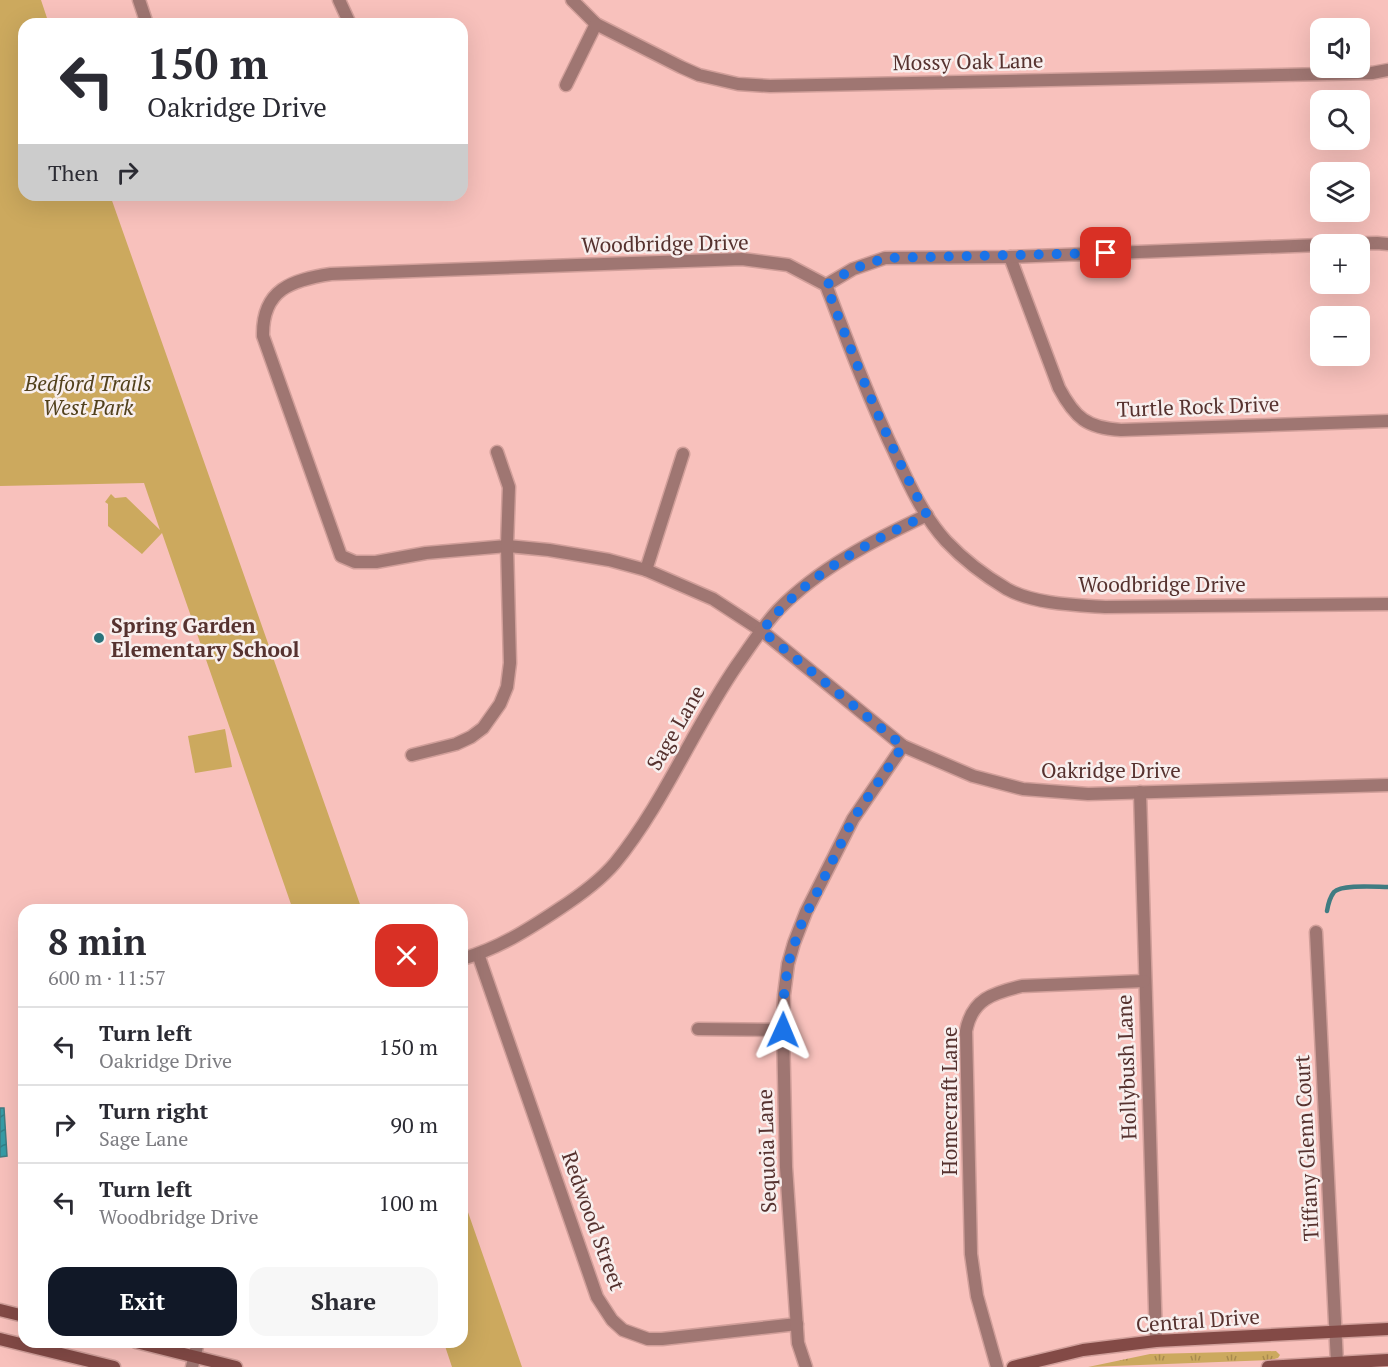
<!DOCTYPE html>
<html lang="en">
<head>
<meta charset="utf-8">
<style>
	:root { --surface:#fff; --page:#f7f7f7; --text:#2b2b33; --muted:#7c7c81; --line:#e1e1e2; --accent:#111827 }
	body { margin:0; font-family:"PT Serif",serif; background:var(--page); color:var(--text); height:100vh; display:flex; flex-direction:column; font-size:22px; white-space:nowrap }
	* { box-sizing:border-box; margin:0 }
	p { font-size:20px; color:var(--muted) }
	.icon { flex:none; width:33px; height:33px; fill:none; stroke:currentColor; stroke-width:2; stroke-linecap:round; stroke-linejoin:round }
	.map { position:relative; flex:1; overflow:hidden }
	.side { position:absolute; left:18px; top:904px; width:450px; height:444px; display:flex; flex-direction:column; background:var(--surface); border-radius:18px; box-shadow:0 6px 24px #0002 }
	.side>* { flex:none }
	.banner { position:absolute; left:18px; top:18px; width:450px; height:183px; border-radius:18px; box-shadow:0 6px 24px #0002; background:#fff; color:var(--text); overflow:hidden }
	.fabs { position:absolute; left:1310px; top:18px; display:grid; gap:12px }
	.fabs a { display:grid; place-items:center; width:60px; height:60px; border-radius:12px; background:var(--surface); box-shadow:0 6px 24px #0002; font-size:30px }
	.pin { position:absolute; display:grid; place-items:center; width:51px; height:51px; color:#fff; margin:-26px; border-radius:12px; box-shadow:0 3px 9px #0006 }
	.me { position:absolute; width:66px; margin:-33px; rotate:1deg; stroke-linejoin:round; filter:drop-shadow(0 0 4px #0008) }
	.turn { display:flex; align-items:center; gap:21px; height:126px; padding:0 30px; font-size:27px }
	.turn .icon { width:78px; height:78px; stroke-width:2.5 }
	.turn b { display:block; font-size:42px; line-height:51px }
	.then { display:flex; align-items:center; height:57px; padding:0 30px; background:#0003; gap:12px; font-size:22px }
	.round { display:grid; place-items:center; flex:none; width:63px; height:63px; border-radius:18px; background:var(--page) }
	.headline { display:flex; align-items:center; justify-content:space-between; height:102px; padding:0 30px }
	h1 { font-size:36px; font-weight:700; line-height:45px }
	.primary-button { display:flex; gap:12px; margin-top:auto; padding:12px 30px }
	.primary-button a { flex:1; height:69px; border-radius:18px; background:var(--accent); color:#fff; font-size:24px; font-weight:700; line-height:69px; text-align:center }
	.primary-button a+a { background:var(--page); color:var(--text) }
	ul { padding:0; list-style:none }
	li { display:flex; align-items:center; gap:18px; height:78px; padding:0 30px; border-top:2px solid var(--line) }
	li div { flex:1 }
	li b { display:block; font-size:22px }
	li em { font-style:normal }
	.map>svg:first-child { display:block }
	.grass { fill:url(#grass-tufts) }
	.park { fill:#cca95e }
	.water { fill:url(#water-waves); stroke:#407c82; stroke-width:1.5 }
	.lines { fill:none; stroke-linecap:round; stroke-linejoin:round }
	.stream { stroke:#407c82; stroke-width:4.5 }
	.street-casing { stroke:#d19f9a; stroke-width:15 }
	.secondary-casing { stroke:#d19f9a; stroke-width:15 }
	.street { stroke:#9f7672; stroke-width:12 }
	.secondary { stroke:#834a46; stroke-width:12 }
	.route { stroke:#1a73e8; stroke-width:10; stroke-dasharray:0 18 }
	.poi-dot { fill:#2a737b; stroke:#f8efee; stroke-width:2 }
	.labels { text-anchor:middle; stroke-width:5; stroke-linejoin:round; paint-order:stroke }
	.street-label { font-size:21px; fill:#56322f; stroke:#f8efee }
	.park-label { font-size:21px; font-style:italic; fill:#52411c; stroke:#f8efee }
	.poi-label { font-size:21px; font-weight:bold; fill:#56322f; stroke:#f8efee; text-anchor:start }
</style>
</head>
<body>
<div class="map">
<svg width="1388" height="1367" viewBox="0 0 1388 1367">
	<defs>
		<pattern id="grass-tufts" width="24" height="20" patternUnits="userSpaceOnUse" patternTransform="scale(1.5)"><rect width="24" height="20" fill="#cca95e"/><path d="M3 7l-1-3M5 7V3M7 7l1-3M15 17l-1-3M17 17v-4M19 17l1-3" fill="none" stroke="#a88a4e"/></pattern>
		<pattern id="water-waves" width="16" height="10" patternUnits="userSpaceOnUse" patternTransform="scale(1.5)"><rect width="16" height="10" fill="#369ca6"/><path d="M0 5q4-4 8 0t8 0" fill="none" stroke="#308088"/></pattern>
	</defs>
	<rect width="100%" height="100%" fill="#f8c1bc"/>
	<path class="grass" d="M 1276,1351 L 1280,1355 L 1278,1358 L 1271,1360 L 1088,1367 L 1150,1354 Z"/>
	<g class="park">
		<path d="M 0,0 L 41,0 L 49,24 L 24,24 L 24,195 L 110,195 L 362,910 L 293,910 L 162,533 L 142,554 L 108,526 L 108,504 L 105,502 L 111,494 L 115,498 L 126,497 L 160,530 L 144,483 L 0,486 Z"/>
		<path d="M 225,729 L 232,767 L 195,773 L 188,736 Z"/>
		<path d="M 462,1195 L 522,1367 L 452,1367 L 444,1343 L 462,1342 Z"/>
	</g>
	<path class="water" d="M 0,1108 L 4,1108 L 7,1156 L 0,1157 Z"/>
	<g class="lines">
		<path class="stream" d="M 1327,911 C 1328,905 1330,897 1334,892 C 1342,884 1376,887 1388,887"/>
		<g class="street-casing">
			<g id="street">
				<path d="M 139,0 L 147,24"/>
				<path d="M 339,0 L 350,24"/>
				<path d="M 572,0 L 596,24 L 681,67 L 699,75 L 738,84 L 770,86 L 1372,73 L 1388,70"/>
				<path d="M 566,85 L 596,24"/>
				<path d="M 1336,244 L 1377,243 L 1388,244"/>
				<path d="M 1010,257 L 1059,388 C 1075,418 1087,428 1121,430 L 1388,421"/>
				<path d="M 826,285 L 853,269 L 885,258 L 1010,257 L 1320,245"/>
				<path d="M 646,570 L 683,454"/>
				<path d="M 1388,604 L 1105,607 C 1075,605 1034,604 1007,589 C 985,576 963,559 946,541 C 925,518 910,487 897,458 C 870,402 848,343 826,285 L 788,265 L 742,259 L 331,274 C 292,280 262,289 263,336 L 341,556 L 355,562 L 376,562 L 426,553 L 507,546 L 549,550 L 609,560 L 646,570 L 713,599 L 762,631 L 903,746 L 973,776 L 1023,789 L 1088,794 L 1388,785"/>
				<path d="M 412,755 L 456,744 L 471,737 L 483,728 L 500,704 L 507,687 L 510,663 L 507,546 L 509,487 L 497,452"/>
				<path d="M 1140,792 L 1156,1341"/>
				<path d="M 1316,932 L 1337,1363"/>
				<path d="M 478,954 L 597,1297 L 612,1320 L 623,1330 L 648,1339 L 662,1339 L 797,1324"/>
				<path d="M 462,959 C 499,948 526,931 559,909 C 579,896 599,882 615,863 C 664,803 693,729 737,665 C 750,647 762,627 778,610 C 819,568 874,540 927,515"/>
				<path d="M 698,1029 L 783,1030"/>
				<path d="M 192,1367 L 198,1342"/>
				<path d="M 806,1367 L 798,1343 L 786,1167 L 783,1030 L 784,995 L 788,964 L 794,943 L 806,912 L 853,819 L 903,746"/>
				<path d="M 997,1367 L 977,1296 L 971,1254 L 966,1031 C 972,999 993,993 1022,986 L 1144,981"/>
			</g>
		</g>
		<g class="secondary-casing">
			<g id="secondary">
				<path d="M 0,1310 L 24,1316"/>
				<path d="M 0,1339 L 114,1367"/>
				<path d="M 136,1342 L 236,1367"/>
				<path d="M 1013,1367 L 1083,1350 L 1156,1341 L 1388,1329"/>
				<path d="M 1268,1367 L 1388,1360"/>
			</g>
		</g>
		<use href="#street" class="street"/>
		<use href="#secondary" class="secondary"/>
	</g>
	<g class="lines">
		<path class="route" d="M 783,1030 L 784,995 L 788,964 L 800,927 L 853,819 L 903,746 L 762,631 C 804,576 865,544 927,515 C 886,441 856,363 826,285 L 853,269 L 885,258 L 1106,253"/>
	</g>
	<circle class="poi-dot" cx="99" cy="638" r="6"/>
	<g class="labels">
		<g class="street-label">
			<text transform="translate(968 62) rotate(-1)" y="7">Mossy Oak Lane</text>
			<text transform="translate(665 244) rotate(-1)" y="7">Woodbridge Drive</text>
			<text transform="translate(1198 407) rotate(-2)" y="7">Turtle Rock Drive</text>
			<text x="1162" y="592">Woodbridge Drive</text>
			<text transform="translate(676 728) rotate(-60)" y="7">Sage Lane</text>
			<text x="1111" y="778">Oakridge Drive</text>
			<text transform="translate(1127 1067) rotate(-92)" y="7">Hollybush Lane</text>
			<text transform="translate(950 1101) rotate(-90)" y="7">Homecraft Lane</text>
			<text transform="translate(1307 1148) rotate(-93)" y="7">Tiffany Glenn Court</text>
			<text transform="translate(767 1151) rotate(-92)" y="7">Sequoia Lane</text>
			<text transform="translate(593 1221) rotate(70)" y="7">Redwood Street</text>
			<text transform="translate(1198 1321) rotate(-4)" y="7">Central Drive</text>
		</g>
		<g class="park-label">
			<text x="88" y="391">Bedford Trails<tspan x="88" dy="24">West Park</tspan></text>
		</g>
		<g class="poi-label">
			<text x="111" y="633">Spring Garden<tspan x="111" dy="24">Elementary School</tspan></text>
		</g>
	</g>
</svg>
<div class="fabs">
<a><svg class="icon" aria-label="sound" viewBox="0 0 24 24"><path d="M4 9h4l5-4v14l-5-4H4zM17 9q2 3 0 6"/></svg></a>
<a><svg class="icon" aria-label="search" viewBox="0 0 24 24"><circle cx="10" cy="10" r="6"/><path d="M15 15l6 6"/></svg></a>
<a><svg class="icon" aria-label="layers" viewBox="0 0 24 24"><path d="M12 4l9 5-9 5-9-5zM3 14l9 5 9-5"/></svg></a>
<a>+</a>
<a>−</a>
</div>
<div class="pin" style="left:1106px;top:253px;background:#d93025"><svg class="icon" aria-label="arrive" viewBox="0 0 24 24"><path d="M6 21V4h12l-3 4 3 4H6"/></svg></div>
<svg class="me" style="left:783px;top:1030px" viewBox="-20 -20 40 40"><path d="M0-17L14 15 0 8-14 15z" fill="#1a73e8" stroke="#fff" stroke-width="4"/></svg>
<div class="banner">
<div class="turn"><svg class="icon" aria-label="left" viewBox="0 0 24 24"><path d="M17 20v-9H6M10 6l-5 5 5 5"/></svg><div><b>150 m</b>Oakridge Drive</div></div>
<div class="then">Then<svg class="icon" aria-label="right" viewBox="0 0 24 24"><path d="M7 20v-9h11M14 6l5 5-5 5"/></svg></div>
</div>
<section class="side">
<div class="headline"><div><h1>8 min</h1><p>600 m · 11:57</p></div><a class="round" style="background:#d93025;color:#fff"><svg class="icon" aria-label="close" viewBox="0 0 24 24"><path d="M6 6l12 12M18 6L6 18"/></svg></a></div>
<ul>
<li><svg class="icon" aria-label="left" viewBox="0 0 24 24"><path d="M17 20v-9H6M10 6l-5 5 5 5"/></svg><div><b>Turn left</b><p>Oakridge Drive</p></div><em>150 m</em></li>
<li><svg class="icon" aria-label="right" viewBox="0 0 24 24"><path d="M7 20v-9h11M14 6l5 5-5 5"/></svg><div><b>Turn right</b><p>Sage Lane</p></div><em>90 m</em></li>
<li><svg class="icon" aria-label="left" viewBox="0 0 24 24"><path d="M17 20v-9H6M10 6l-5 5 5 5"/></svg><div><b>Turn left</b><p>Woodbridge Drive</p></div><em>100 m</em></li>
</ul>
<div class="primary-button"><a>Exit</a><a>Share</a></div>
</section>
</div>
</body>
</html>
